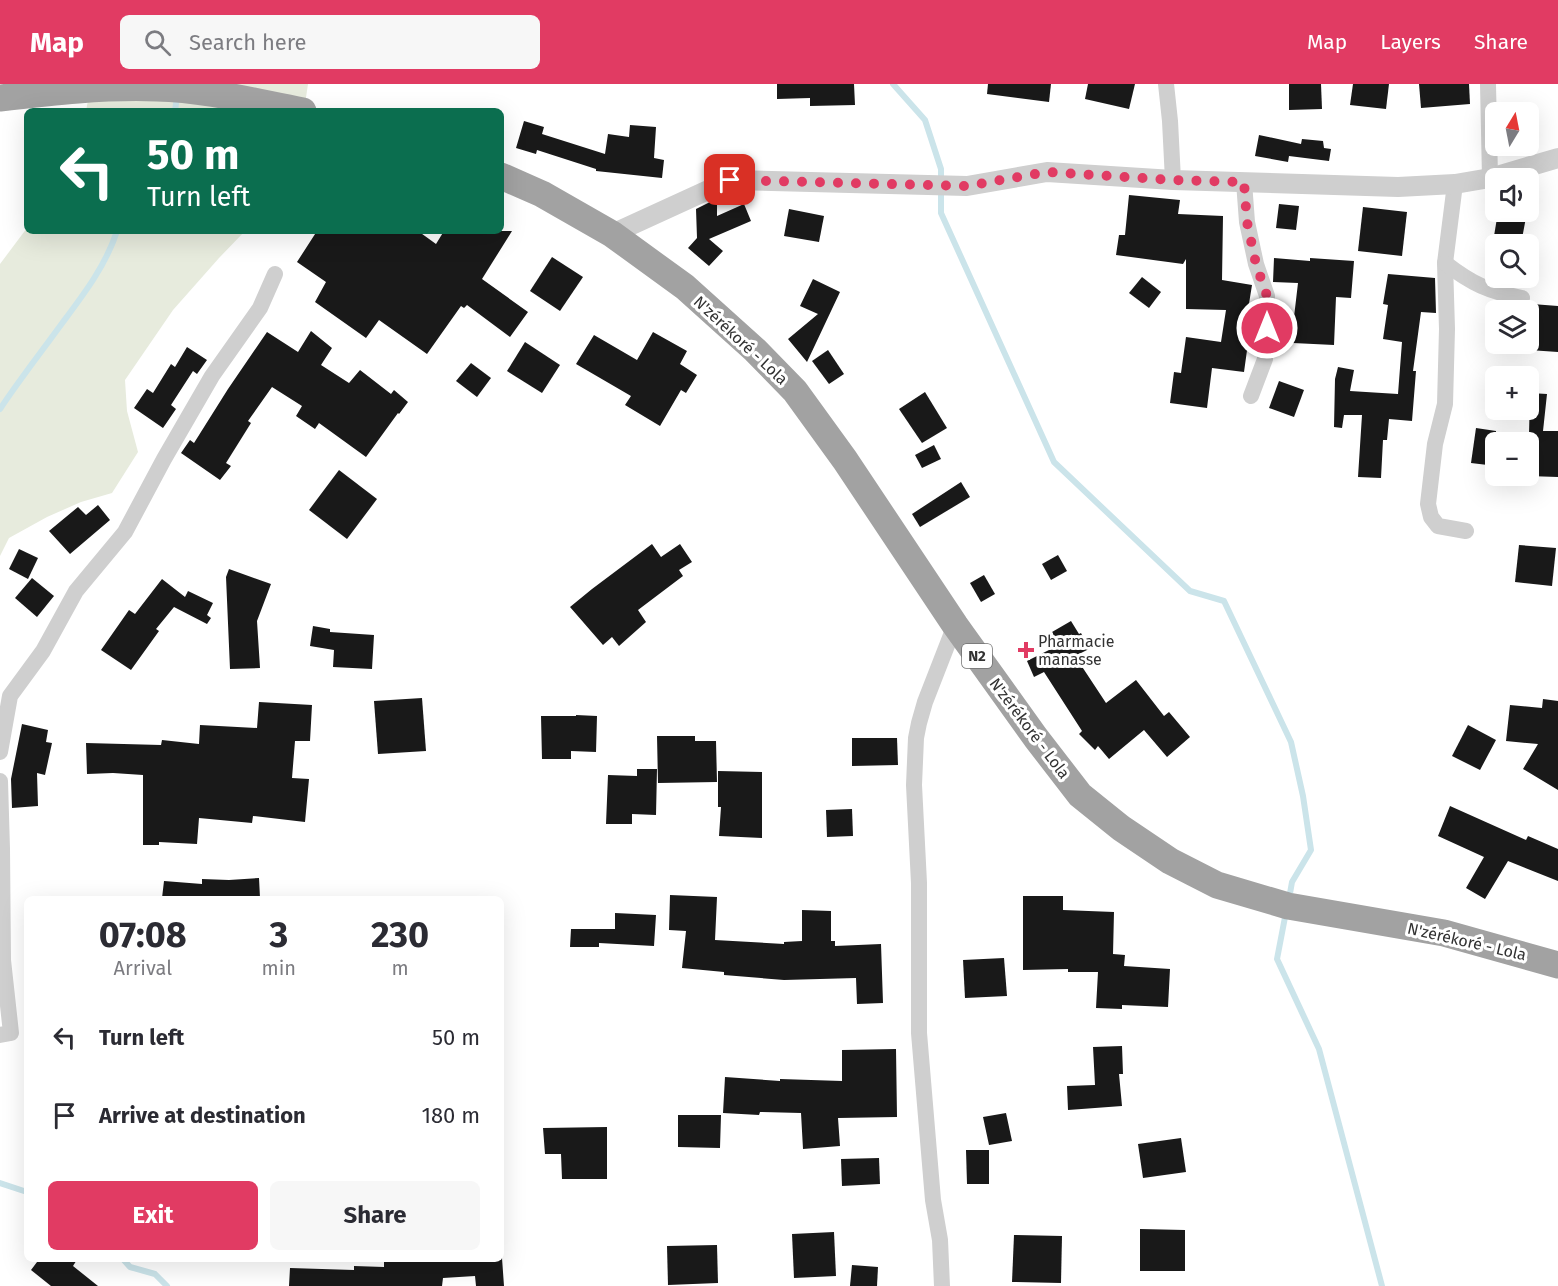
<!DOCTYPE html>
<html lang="en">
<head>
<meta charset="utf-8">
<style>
	:root { --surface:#fff; --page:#f7f7f7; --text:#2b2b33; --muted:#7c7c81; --accent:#e13b63 }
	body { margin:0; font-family:"Fira Sans",sans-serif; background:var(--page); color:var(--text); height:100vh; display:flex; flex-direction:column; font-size:22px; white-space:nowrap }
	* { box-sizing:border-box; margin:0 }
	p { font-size:20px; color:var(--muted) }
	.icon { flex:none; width:33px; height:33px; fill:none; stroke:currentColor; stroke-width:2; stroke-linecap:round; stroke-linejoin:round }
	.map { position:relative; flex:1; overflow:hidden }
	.side { position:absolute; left:24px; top:812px; width:480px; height:366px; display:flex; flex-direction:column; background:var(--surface); border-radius:9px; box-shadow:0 6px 24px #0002 }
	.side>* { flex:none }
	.top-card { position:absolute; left:24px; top:24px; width:480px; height:126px; border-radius:9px; box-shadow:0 6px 24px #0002; background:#0b6e4f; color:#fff; overflow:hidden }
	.needle { width:39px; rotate:10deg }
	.controls { position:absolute; left:1485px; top:18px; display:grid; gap:12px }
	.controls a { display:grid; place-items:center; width:54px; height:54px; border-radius:9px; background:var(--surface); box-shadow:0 6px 24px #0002; font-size:30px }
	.pin { position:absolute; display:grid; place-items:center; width:51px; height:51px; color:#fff; margin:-26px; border-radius:12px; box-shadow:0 3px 9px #0006 }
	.me { position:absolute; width:66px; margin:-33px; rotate:0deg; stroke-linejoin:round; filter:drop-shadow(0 0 4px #0008) }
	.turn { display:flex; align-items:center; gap:21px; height:126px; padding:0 24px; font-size:27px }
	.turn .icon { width:78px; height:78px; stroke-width:2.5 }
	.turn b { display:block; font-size:42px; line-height:51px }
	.eta { display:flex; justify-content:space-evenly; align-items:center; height:102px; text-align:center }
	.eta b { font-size:36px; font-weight:700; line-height:42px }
	.primary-button { display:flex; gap:12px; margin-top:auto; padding:12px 24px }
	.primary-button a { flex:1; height:69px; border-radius:9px; background:var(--accent); color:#fff; font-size:24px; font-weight:700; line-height:69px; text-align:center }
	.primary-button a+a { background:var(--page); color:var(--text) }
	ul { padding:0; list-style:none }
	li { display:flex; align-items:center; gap:18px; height:78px; padding:0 24px }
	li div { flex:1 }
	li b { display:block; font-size:22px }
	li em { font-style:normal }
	header { display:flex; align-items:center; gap:36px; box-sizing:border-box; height:84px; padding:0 30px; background:var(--accent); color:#fff }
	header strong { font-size:28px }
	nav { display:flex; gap:33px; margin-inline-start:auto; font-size:21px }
	.search { width:420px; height:54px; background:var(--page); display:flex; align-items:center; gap:15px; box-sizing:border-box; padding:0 21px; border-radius:9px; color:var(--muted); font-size:22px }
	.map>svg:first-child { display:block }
	.green { fill:#e7ebdd }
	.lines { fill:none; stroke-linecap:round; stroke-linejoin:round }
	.stream { stroke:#cbe4ea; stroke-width:6 }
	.building { fill:#191919 }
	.minor { stroke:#cfcfcf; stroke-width:16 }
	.tertiary { stroke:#cfcfcf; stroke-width:20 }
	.trunk { stroke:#a2a2a2; stroke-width:27 }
	.route { stroke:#e13b63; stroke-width:10; stroke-dasharray:0 18 }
	.poi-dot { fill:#e13b63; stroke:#fff; stroke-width:2 }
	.labels { text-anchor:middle; stroke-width:6; stroke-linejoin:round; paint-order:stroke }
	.shield { fill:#fff; stroke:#707070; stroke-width:1.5 }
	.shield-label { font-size:15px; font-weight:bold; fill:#323232 }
	.street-label { font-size:16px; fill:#323232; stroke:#fff }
	.poi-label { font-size:16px; fill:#323232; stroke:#fff; text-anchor:start }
</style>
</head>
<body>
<header>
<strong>Map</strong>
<div class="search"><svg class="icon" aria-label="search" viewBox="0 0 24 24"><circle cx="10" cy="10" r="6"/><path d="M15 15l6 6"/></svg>Search here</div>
<nav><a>Map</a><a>Layers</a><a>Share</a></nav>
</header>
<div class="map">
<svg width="1558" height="1202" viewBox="0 0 1558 1202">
	<rect width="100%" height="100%" fill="#fff"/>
	<g class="green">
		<path d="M 91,0 L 308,0 L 304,27 L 86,27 Z"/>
		<path d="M 27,144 L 27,147 L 245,147 L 219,174 L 173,226 L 125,296 L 127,327 L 138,368 L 112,409 L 81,418 L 47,433 L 9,454 L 0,472 L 0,180 Z"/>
	</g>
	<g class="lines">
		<g class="stream">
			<path d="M 893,0 L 925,36 L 941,85 L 941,129 L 1054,378 L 1190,507 L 1224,517 L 1291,658 L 1303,712 L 1311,766 L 1292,798 L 1289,815"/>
			<path d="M 175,27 L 177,12"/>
			<path d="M 0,325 C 20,295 42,267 63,238 C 84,210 106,181 117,147"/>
			<path d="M 1286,828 L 1277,875 L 1319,965 L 1382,1202"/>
			<path d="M 0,1099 L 27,1108"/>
			<path d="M 122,1174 L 130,1183 L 155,1190 L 167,1202"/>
		</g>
	</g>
	<g class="building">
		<path d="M 777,0 L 854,0 L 855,21 L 810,22 L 810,14 L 777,15 Z"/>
		<path d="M 988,0 L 1051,0 L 1049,18 L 987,10 Z"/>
		<path d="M 1088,0 L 1135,0 L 1129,25 L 1085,15 Z"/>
		<path d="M 1289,0 L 1321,0 L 1322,25 L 1289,26 Z"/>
		<path d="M 1353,0 L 1389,0 L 1386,25 L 1350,21 Z"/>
		<path d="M 1419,0 L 1469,0 L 1470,20 L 1421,24 Z"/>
		<path d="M 524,37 L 544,43 L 542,50 L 605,70 L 608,50 L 629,53 L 630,41 L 656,43 L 654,74 L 664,76 L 662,94 L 596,87 L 596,85 L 537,66 L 536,70 L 516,64 Z"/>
		<path d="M 1259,51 L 1301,60 L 1302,55 L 1323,57 L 1324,64 L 1331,65 L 1329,77 L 1289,72 L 1288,78 L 1255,72 Z"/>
		<path d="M 1129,111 L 1180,116 L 1178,130 L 1223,132 L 1222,196 L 1252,201 L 1244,251 L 1249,252 L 1244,288 L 1212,284 L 1207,324 L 1170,319 L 1174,288 L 1181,289 L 1186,253 L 1221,258 L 1226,226 L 1186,225 L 1186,175 L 1183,180 L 1116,171 L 1119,151 L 1125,151 Z"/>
		<path d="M 714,116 L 717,116 L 717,132 L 744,120 L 751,137 L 709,155 L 723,167 L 709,182 L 688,164 L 697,154 L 696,125 Z"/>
		<path d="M 1279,120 L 1299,122 L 1296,146 L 1276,144 Z"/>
		<path d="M 1363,123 L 1407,128 L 1402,172 L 1358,167 Z"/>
		<path d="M 789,125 L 824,132 L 819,158 L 784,152 Z"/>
		<path d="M 1498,128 L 1527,128 L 1521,160 L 1504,160 L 1493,158 Z"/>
		<path d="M 317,147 L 418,147 L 436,160 L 444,147 L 512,147 L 482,195 L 528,228 L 510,253 L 467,221 L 464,224 L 461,222 L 427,270 L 379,236 L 366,254 L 315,218 L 326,198 L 297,178 Z"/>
		<path d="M 552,173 L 583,193 L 560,227 L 530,207 Z"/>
		<path d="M 1274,174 L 1310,177 L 1310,174 L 1354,177 L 1351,214 L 1336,213 L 1334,261 L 1293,259 L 1294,233 L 1298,199 L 1273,198 Z"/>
		<path d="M 1388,190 L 1435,194 L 1436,229 L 1421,228 L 1413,287 L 1416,287 L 1412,337 L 1389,335 L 1387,356 L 1383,356 L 1381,394 L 1358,393 L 1362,331 L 1344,331 L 1342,344 L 1334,343 L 1335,295 L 1338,283 L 1354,286 L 1350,307 L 1398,310 L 1402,258 L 1383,255 L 1388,221 L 1383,220 Z"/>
		<path d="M 1142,193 L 1161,208 L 1149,224 L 1129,209 Z"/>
		<path d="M 813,195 L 840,208 L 807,278 L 788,255 L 818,230 L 800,222 Z"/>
		<path d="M 1532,220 L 1558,222 L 1558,268 L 1529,266 Z"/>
		<path d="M 311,247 L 332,264 L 321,281 L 349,299 L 360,286 L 391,310 L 394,306 L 408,318 L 399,330 L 398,329 L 366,373 L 319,339 L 315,345 L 296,332 L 302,322 L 272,303 L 248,337 L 251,339 L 226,379 L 231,382 L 220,396 L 181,369 L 190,356 L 194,359 L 228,305 L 267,248 L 298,268 Z"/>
		<path d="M 653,248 L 687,267 L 680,280 L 697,291 L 686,309 L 681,306 L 660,342 L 625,321 L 631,312 L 576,280 L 594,251 L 637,276 Z"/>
		<path d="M 525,258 L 560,281 L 542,309 L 507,287 Z"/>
		<path d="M 187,263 L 207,276 L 197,290 L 193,287 L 171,321 L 176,325 L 163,344 L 134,324 L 147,305 L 153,309 L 171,280 L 175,283 Z"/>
		<path d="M 828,266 L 844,290 L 829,300 L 812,277 Z"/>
		<path d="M 471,279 L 491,294 L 477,313 L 456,297 Z"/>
		<path d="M 1279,297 L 1304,306 L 1294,333 L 1269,324 Z"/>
		<path d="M 925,308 L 947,344 L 922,359 L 899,325 Z"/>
		<path d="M 1530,309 L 1547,310 L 1543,347 L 1558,347 L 1558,393 L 1528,392 Z"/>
		<path d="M 1476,344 L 1496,347 L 1496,382 L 1471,379 Z"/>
		<path d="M 934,361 L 941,375 L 922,384 L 915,371 Z"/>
		<path d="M 339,386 L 377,415 L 347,455 L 309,426 Z"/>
		<path d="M 961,398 L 970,413 L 920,443 L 912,430 Z"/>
		<path d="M 98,421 L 110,436 L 70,470 L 49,447 L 78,423 L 86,431 Z"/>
		<path d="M 652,460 L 661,473 L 680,460 L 692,478 L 679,486 L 683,492 L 638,526 L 646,538 L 619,562 L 612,553 L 603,561 L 570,523 L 592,505 Z"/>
		<path d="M 1519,461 L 1556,464 L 1552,502 L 1515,498 Z"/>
		<path d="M 19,465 L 38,474 L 28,495 L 9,485 Z"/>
		<path d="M 1058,471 L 1067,487 L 1051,496 L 1042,480 Z"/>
		<path d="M 229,485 L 271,500 L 257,537 L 260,584 L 230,585 L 226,493 Z"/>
		<path d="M 984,491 L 995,510 L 981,518 L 970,499 Z"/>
		<path d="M 32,494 L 54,512 L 37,533 L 15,514 Z"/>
		<path d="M 162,495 L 185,513 L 188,507 L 213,519 L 207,531 L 211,534 L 207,540 L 174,523 L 156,545 L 159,547 L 131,586 L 101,566 L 129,526 L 135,530 Z"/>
		<path d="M 1071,537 L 1079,550 L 1081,549 L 1089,565 L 1075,572 L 1106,619 L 1136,596 L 1164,632 L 1169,628 L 1190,653 L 1167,673 L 1144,646 L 1109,675 L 1098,662 L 1095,666 L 1079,650 L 1082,647 L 1044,588 L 1034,593 L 1027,577 L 1059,561 L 1052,548 Z"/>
		<path d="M 313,542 L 330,545 L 330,548 L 374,551 L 372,585 L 333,583 L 334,566 L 310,562 Z"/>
		<path d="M 422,614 L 426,667 L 378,670 L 374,617 Z"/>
		<path d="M 1543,615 L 1558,617 L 1558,706 L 1523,685 L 1538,660 L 1506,657 L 1510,621 L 1542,624 Z"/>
		<path d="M 259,618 L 312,621 L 310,657 L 295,657 L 292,694 L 309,695 L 305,738 L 253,732 L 252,739 L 199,734 L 197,760 L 159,758 L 159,761 L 143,761 L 143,691 L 113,689 L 87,690 L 86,659 L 161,661 L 162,656 L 199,660 L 200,641 L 257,644 Z"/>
		<path d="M 576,631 L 597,632 L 596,668 L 571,667 L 571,675 L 542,675 L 541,632 L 576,632 Z"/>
		<path d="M 22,640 L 48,646 L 46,658 L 52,659 L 45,691 L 37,689 L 38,722 L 12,724 L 11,695 Z"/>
		<path d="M 1468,641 L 1496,656 L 1480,686 L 1452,672 Z"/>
		<path d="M 657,652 L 695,652 L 695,657 L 716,657 L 717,698 L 658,699 Z"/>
		<path d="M 852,654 L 897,654 L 898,681 L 852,682 Z"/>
		<path d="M 637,685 L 657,685 L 656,731 L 632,730 L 632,740 L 606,740 L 608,691 L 637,692 Z"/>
		<path d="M 718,687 L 762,688 L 762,754 L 719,752 L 721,723 L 718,723 Z"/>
		<path d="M 1450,722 L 1526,756 L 1528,752 L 1558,765 L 1558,797 L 1508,777 L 1485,815 L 1466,804 L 1484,773 L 1438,752 Z"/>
		<path d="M 852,725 L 853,752 L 827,753 L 826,726 Z"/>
		<path d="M 259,794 L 260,814 L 162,814 L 164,797 L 202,800 L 202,795 L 229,796 Z"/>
		<path d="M 670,811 L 717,813 L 715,856 L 784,860 L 784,858 L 802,857 L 802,826 L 831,827 L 831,857 L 835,857 L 835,862 L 881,860 L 883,919 L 857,920 L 856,894 L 784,896 L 724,891 L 724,888 L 682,884 L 686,847 L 669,846 Z"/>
		<path d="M 1023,812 L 1063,812 L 1063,826 L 1114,828 L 1113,870 L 1125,871 L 1124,882 L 1170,885 L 1168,923 L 1122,921 L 1122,925 L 1096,924 L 1098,888 L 1068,888 L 1068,885 L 1023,886 Z"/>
		<path d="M 615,829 L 656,831 L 654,862 L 599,859 L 599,863 L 570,863 L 571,845 L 615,845 Z"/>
		<path d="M 1004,874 L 1007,912 L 965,914 L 963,876 Z"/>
		<path d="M 1122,962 L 1123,990 L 1119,990 L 1122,1022 L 1068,1026 L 1067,1002 L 1095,1001 L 1093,963 Z"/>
		<path d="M 896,965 L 897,1033 L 838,1034 L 840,1062 L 803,1065 L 801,1029 L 760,1028 L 759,1031 L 723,1029 L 725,993 L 780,997 L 780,995 L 842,997 L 842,966 Z"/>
		<path d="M 1006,1029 L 1012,1057 L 989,1061 L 983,1033 Z"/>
		<path d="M 678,1031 L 721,1031 L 720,1064 L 678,1063 Z"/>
		<path d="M 607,1043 L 607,1095 L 562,1095 L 561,1070 L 545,1070 L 543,1044 Z"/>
		<path d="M 1181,1054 L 1186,1088 L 1143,1094 L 1138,1060 Z"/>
		<path d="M 966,1066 L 989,1066 L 989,1100 L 967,1100 Z"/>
		<path d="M 879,1074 L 880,1100 L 842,1102 L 841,1075 Z"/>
		<path d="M 1140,1145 L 1185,1146 L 1185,1187 L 1140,1187 Z"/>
		<path d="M 834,1148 L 836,1192 L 794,1194 L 792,1150 Z"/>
		<path d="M 1014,1151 L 1062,1152 L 1061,1199 L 1012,1198 Z"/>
		<path d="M 717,1161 L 718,1199 L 668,1201 L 667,1162 Z"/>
		<path d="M 40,1174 L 78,1174 L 73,1182 L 98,1202 L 51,1202 L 31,1186 Z"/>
		<path d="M 384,1174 L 502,1174 L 504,1202 L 476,1202 L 475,1192 L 443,1194 L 442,1202 L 289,1202 L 290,1184 L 354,1186 L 354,1182 L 384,1183 Z"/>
		<path d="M 852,1181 L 878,1183 L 877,1202 L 850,1202 Z"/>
	</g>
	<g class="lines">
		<g class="minor">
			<path d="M 1166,0 L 1170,37 L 1173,96"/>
			<path d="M 1488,0 L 1490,94"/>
			<path d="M 1244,98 L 1247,138 L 1256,180 L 1267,212 L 1265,275 L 1251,312"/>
			<path d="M 1455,100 L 1445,179 L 1447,245 L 1445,320 L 1435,360 L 1428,420 L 1431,433 L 1438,442 L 1466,447"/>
			<path d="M 1445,179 C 1472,200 1488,207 1522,214"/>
			<path d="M 0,668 L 10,612 L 43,567 L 76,507 L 125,448 L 164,375 L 212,292 L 260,224 L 275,190"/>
			<path d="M 0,697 L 2,765 L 3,876 L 11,949 L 0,951"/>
			<path d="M 942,1202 L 940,1156 L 933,1116 L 919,949 L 919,799 L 914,701 L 916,654 L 919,639 L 925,618 L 955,541"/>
		</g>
		<path class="tertiary" d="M 612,150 L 730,96 L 967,102 L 1047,88 L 1173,96 L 1398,103 L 1455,100 L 1490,94 L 1558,74"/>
		<g class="trunk">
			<path d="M 0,14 C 52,8 104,2 157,4 C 206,5 255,18 303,27"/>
			<path d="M 501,92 L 542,110 L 612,150 L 685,203 L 755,266 L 795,307 L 845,376 L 955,541 L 1036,654 L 1080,711 L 1121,744 L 1170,777 L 1217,801 L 1288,822 L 1444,849 L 1558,881"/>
		</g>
	</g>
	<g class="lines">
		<path class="route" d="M 730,96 L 967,102 L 1047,88 L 1173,96 L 1244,98 L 1247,138 L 1256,180 L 1267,212 L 1267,244"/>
	</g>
	<path class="poi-dot" d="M1023 557h6v6h6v6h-6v6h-6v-6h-6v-6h6z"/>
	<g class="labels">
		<rect class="shield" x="962" y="560" width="30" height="24" rx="4.5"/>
		<g class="shield-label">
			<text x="977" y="577">N2</text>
		</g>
		<g class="street-label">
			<text transform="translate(741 256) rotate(43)" y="6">N'zérékoré - Lola</text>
			<text transform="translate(1030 644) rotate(53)" y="6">N'zérékoré - Lola</text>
			<text transform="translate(1467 857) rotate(13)" y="6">N'zérékoré - Lola</text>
		</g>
		<g class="poi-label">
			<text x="1038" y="563">Pharmacie<tspan x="1038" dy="18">manasse</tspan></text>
		</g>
	</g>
</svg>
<div class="controls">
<a><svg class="needle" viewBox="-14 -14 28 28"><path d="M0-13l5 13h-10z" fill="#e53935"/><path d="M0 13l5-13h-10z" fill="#7c7c81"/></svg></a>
<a><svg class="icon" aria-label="sound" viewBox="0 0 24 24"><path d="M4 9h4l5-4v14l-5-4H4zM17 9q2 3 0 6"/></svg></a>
<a><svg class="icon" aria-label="search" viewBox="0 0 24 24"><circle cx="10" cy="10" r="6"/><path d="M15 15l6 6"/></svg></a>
<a><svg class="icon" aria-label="layers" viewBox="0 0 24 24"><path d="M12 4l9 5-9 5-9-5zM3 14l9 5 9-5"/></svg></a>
<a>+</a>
<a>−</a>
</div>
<div class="pin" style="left:730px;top:96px;background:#d93025"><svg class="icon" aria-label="arrive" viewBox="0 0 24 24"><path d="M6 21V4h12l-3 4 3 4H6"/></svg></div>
<svg class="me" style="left:1267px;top:244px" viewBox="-20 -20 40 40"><circle r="17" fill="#e13b63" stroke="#fff" stroke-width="3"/><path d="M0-11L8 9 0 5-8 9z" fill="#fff"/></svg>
<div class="top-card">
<div class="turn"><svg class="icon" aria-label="left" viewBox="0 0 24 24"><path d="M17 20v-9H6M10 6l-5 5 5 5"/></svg><div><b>50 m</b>Turn left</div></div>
</div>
<section class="side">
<div class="eta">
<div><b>07:08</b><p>Arrival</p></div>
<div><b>3</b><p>min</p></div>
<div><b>230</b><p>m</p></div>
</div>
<ul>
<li><svg class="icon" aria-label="left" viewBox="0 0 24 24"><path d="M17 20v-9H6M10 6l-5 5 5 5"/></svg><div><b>Turn left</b></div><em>50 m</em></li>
<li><svg class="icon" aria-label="arrive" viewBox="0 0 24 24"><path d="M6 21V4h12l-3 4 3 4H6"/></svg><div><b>Arrive at destination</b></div><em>180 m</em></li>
</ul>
<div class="primary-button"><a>Exit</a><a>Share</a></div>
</section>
</div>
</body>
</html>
